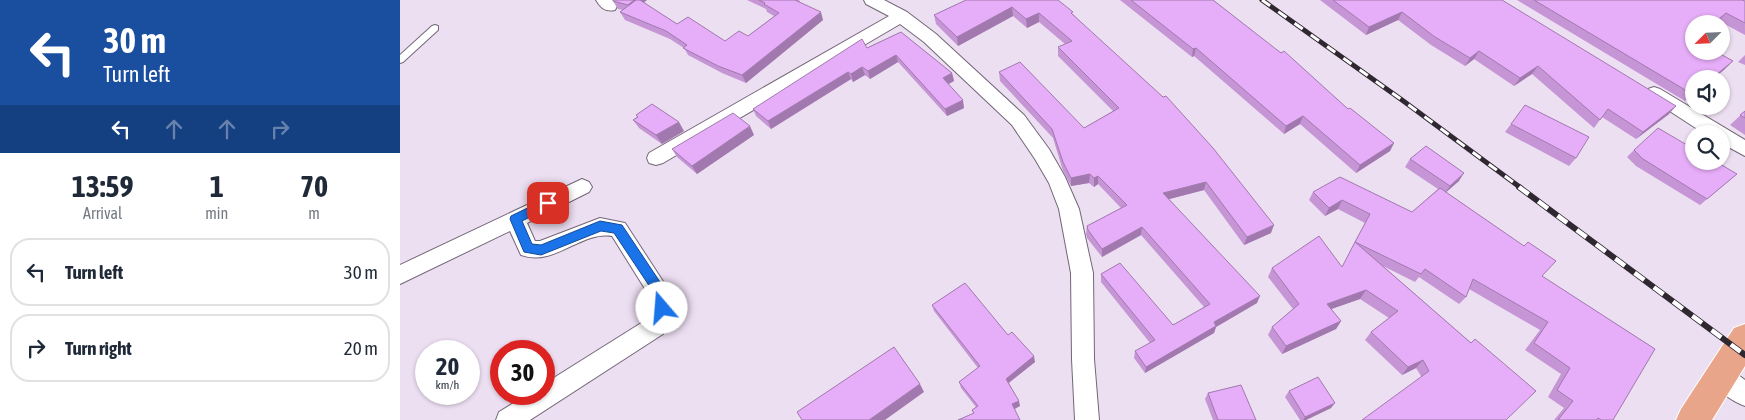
<!DOCTYPE html>
<html lang="en">
<head>
<meta charset="utf-8">
<style>
	:root { --surface:#fff; --page:#f6f6f7; --text:#1f2937; --muted:#747a83; --line:#e0e1e3 }
	body { margin:0; font-family:"Asap Condensed",sans-serif; background:var(--page); color:var(--text); height:100vh; display:flex; flex-direction:column; font-size:19px; white-space:nowrap }
	* { box-sizing:border-box; margin:0 }
	p { font-size:16px; color:var(--muted) }
	.icon { flex:none; width:28px; height:28px; fill:none; stroke:currentColor; stroke-width:2; stroke-linecap:round; stroke-linejoin:round }
	.map { position:relative; flex:1; overflow:hidden }
	.drawer { display:flex; flex-direction:column; background:var(--surface); width:400px }
	.drawer>* { flex:none }
	.banner { background:#1a4fa0; color:#fff; overflow:hidden }
	.needle { width:32px; rotate:246deg }
	.tools { position:absolute; left:1285px; top:15px; display:grid; gap:10px }
	.tools a { display:grid; place-items:center; width:45px; height:45px; border-radius:50%; background:var(--surface); box-shadow:0 1px 4px #0004; font-size:25px }
	.speed { position:absolute; left:15px; top:340px; display:flex; gap:10px; font-size:25px; font-weight:700; text-align:center }
	.speed>* { display:grid; place-content:center; width:65px; height:65px; border-radius:50%; background:var(--surface); box-shadow:0 1px 4px #0004; line-height:1 }
	.speed small { font-size:12px; font-weight:400 }
	.speed .limit { border:8px solid #d22; background:#fff; color:#111 }
	.pin { position:absolute; display:grid; place-items:center; width:42px; height:42px; color:#fff; margin:-21px; border-radius:10px; box-shadow:0 2px 8px #0006 }
	.me { position:absolute; width:55px; margin:-28px; rotate:342deg; stroke-linejoin:round; filter:drop-shadow(0 0 4px #0008) }
	.turn { display:flex; align-items:center; gap:18px; height:105px; padding:0 20px; font-size:22px }
	.turn .icon { width:65px; height:65px; stroke-width:2.5 }
	.turn b { display:block; font-size:35px; line-height:42px }
	.lanes { display:flex; align-items:center; height:48px; padding:0 20px; background:#0003; justify-content:center; gap:25px; direction:ltr }
	.lanes .off { opacity:.35 }
	.eta { display:flex; justify-content:space-evenly; align-items:center; height:85px; text-align:center }
	.eta b { font-size:30px; font-weight:700; line-height:35px }
	ul { padding:0; list-style:none }
	li { display:flex; align-items:center; gap:15px; height:68px; margin:0 10px 8px; padding:0 10px; border:2px solid var(--line); border-radius:20px }
	li div { flex:1 }
	li b { display:block; font-size:19px }
	li em { font-style:normal }
	main { display:flex; flex:1; min-height:0 }
	.map>svg:first-child { display:block }
	.lines { fill:none; stroke-linecap:round; stroke-linejoin:round }
	.lane-casing { stroke:#736677; stroke-width:2 }
	.street-casing { stroke:#736677; stroke-width:2 }
	.primary-casing { stroke:#fff; stroke-width:2 }
	.lane { fill:#fff; fill-rule:evenodd }
	.street { fill:#fff; fill-rule:evenodd }
	.primary { fill:#e9a589; fill-rule:evenodd }
	.rail-far1-casing { stroke:#2f2831; stroke-width:5 }
	.rail-casing { stroke:#2f2831; stroke-width:6 }
	.rail-far1 { stroke:#fff; stroke-width:3; stroke-dasharray:10; stroke-linecap:butt }
	.rail { stroke:#fff; stroke-width:4.5; stroke-dasharray:12; stroke-linecap:butt }
	.wall { fill:#c695d5 }
	.shaded-wall { fill:#a179ae }
	.building { fill:#e6adf8; stroke:#a179ae }
	.route { fill:#1a73e8; stroke:#114b97 }
</style>
</head>
<body>
<main>
<section class="drawer">
<div class="banner">
<div class="turn"><svg class="icon" aria-label="left" viewBox="0 0 24 24"><path d="M17 20v-9H6M10 6l-5 5 5 5"/></svg><div><b>30 m</b>Turn left</div></div>
<div class="lanes"><svg class="icon" aria-label="left" viewBox="0 0 24 24"><path d="M17 20v-9H6M10 6l-5 5 5 5"/></svg><svg class="icon off" aria-label="ahead" viewBox="0 0 24 24"><path d="M12 20V5M6 11l6-6 6 6"/></svg><svg class="icon off" aria-label="ahead" viewBox="0 0 24 24"><path d="M12 20V5M6 11l6-6 6 6"/></svg><svg class="icon off" aria-label="right" viewBox="0 0 24 24"><path d="M7 20v-9h11M14 6l5 5-5 5"/></svg></div>
</div>
<div class="eta">
<div><b>13:59</b><p>Arrival</p></div>
<div><b>1</b><p>min</p></div>
<div><b>70</b><p>m</p></div>
</div>
<ul>
<li><svg class="icon" aria-label="left" viewBox="0 0 24 24"><path d="M17 20v-9H6M10 6l-5 5 5 5"/></svg><div><b>Turn left</b></div><em>30 m</em></li>
<li><svg class="icon" aria-label="right" viewBox="0 0 24 24"><path d="M7 20v-9h11M14 6l5 5-5 5"/></svg><div><b>Turn right</b></div><em>20 m</em></li>
</ul>
</section>
<div class="map">
<svg width="1345" height="420" viewBox="0 0 1345 420">
	<rect width="100%" height="100%" fill="#eddff2"/>
	<g class="lines">
		<g class="lane-casing">
			<path id="lane" d="M 35,25 L 38,26 L 38,30 L 3,62 L 0,63 L 0,55 L 32,26 Z"/>
		</g>
		<g class="street-casing">
			<g id="street">
				<path d="M 196,0 L 213,0 L 217,6 L 215,10 C 205,12 201,8 196,0 Z"/>
				<path d="M 464,0 L 484,0 L 507,12 L 536,34 L 624,115 L 649,149 L 665,177 L 679,209 L 693,273 L 694,359 L 699,420 L 675,420 L 672,359 L 671,273 L 659,209 L 649,183 L 635,159 L 612,125 L 524,42 L 500,24 L 263,163 L 256,165 L 249,163 L 247,158 L 249,153 L 489,16 L 466,4 Z"/>
				<path d="M 1254,87 L 1260,89 L 1345,140 L 1345,156 L 1321,143 L 1321,134 L 1305,134 L 1248,97 L 1245,93 L 1248,89 Z"/>
				<path d="M 182,179 L 189,182 L 192,187 L 189,192 L 127,223 L 135,241 L 140,241 L 200,218 L 225,223 L 268,289 L 273,308 L 263,334 L 130,420 L 96,420 L 99,412 L 128,394 L 144,394 L 144,384 L 246,320 L 251,308 L 247,292 L 212,236 C 180,231 155,267 121,255 L 110,231 L 0,284 L 0,265 Z"/>
				<path d="M 1321,365 L 1329,368 L 1345,380 L 1345,406 C 1331,401 1315,389 1309,376 L 1313,368 Z"/>
			</g>
		</g>
		<g class="primary-casing">
			<path id="primary" d="M 1345,324 L 1345,366 L 1312,420 L 1276,420 L 1281,409 L 1334,328 Z"/>
		</g>
		<use href="#lane" class="lane"/>
		<use href="#street" class="street"/>
		<use href="#primary" class="primary"/>
		<g class="rail-far1-casing">
			<path id="rail-far1" d="M 862,0 L 1002,100 L 1121,188"/>
		</g>
		<g class="rail-casing">
			<path id="rail" d="M 1119,187 L 1345,355"/>
		</g>
		<use href="#rail-far1" class="rail-far1"/>
		<use href="#rail" class="rail"/>
	</g>
	<g class="wall">
		<path d="M 347,0 L 399,0 L 400,2 L 423,20 L 346,83 L 322,73 L 288,55 L 284,48 L 270,39 L 225,20 L 220,12 L 223,10 L 218,9 L 213,1 L 244,3 L 277,24 L 325,41 L 348,36 L 374,16 L 367,12 L 366,9 Z"/>
		<path d="M 566,0 L 673,14 L 871,233 L 844,245 L 804,190 L 769,199 L 857,303 L 816,327 L 814,333 L 745,373 L 734,358 L 735,351 L 750,343 L 701,282 L 701,274 L 773,325 L 804,307 L 741,235 L 702,257 L 687,238 L 686,234 L 687,226 L 721,208 L 698,184 L 694,187 L 689,183 L 671,186 L 663,171 L 653,138 L 600,81 L 599,72 L 684,128 L 713,111 L 658,56 L 658,47 L 665,44 L 639,22 L 627,28 L 613,16 L 558,46 L 536,24 L 534,15 Z"/>
		<path d="M 720,0 L 813,0 L 948,109 L 994,143 L 990,151 L 956,173 L 900,124 L 884,134 L 794,56 L 792,57 Z"/>
		<path d="M 920,0 L 1102,0 L 1269,114 L 1236,139 L 1202,117 L 1194,128 L 1132,74 L 1114,86 L 1074,59 L 1065,66 L 1031,45 L 998,20 L 966,35 Z"/>
		<path d="M 1117,0 L 1342,0 L 1345,1 L 1345,35 L 1319,21 L 1294,24 L 1294,51 L 1325,69 L 1313,79 L 1294,79 L 1294,94 L 1285,101 Z"/>
		<path d="M 501,32 L 552,73 L 554,81 L 548,84 L 564,108 L 547,116 L 498,62 L 470,79 L 465,75 L 453,82 L 451,79 L 371,129 L 356,116 L 353,109 L 467,48 Z"/>
		<path d="M 1345,55 L 1345,65 L 1338,62 Z"/>
		<path d="M 1345,111 L 1345,135 L 1330,125 Z"/>
		<path d="M 236,115 L 284,131 L 262,144 L 239,128 L 233,120 L 237,117 Z"/>
		<path d="M 1111,124 L 1176,158 L 1169,166 L 1105,132 Z"/>
		<path d="M 354,135 L 297,174 L 277,157 L 272,149 Z"/>
		<path d="M 1234,150 L 1337,174 L 1300,205 L 1236,166 L 1227,157 Z"/>
		<path d="M 1010,159 L 1059,181 L 1046,192 L 1142,276 L 1213,420 L 1154,420 L 1164,408 L 1148,397 L 1161,374 L 1125,350 L 1140,330 L 1069,289 L 1066,297 L 1059,304 L 1019,277 L 1015,282 L 983,266 L 1071,343 L 1136,391 L 1021,376 L 1016,368 L 1002,375 L 965,340 L 971,332 L 989,318 L 960,299 L 931,309 L 941,321 L 936,329 L 882,354 L 868,335 L 872,327 L 893,309 L 868,277 L 872,268 L 942,267 L 965,223 L 938,209 L 925,216 L 909,200 L 913,192 L 1012,212 L 1038,189 L 1005,167 Z"/>
		<path d="M 532,305 L 608,335 L 635,362 L 609,383 L 620,406 L 573,413 L 572,410 L 576,407 L 561,388 L 559,382 L 578,368 L 534,311 Z"/>
		<path d="M 889,391 L 931,408 L 906,420 L 900,420 L 885,397 Z"/>
		<path d="M 808,393 L 856,420 L 813,420 L 805,399 Z"/>
	</g>
	<g class="shaded-wall">
		<path d="M 234,0 L 247,0 L 232,13 L 228,5 Z"/>
		<path d="M 612,7 L 613,16 L 558,46 L 557,37 Z"/>
		<path d="M 421,12 L 423,20 L 346,83 L 342,75 Z"/>
		<path d="M 1002,12 L 998,20 L 966,35 L 969,27 Z"/>
		<path d="M 639,13 L 639,22 L 627,28 L 626,19 Z"/>
		<path d="M 1326,13 L 1315,24 L 1313,24 Z"/>
		<path d="M 796,48 L 794,56 L 792,57 L 793,49 Z"/>
		<path d="M 1079,51 L 1074,59 L 1065,66 L 1070,58 Z"/>
		<path d="M 496,55 L 498,62 L 470,79 L 468,71 Z"/>
		<path d="M 1333,61 L 1325,69 L 1313,79 L 1311,79 Z"/>
		<path d="M 1138,66 L 1132,74 L 1114,86 L 1120,78 Z"/>
		<path d="M 462,67 L 465,75 L 453,82 L 451,74 Z"/>
		<path d="M 448,72 L 451,79 L 371,129 L 368,121 Z"/>
		<path d="M 552,73 L 554,81 L 545,86 L 543,78 Z"/>
		<path d="M 1294,93 L 1294,94 L 1285,101 Z"/>
		<path d="M 563,100 L 564,108 L 547,116 L 545,109 Z"/>
		<path d="M 1276,106 L 1269,114 L 1236,139 L 1243,132 Z"/>
		<path d="M 903,116 L 900,124 L 884,134 L 886,126 Z"/>
		<path d="M 279,122 L 284,131 L 262,144 L 256,135 Z"/>
		<path d="M 350,126 L 354,135 L 297,174 L 292,166 Z"/>
		<path d="M 994,143 L 990,151 L 956,173 L 960,165 Z"/>
		<path d="M 1064,173 L 1059,181 L 1044,194 L 1050,186 Z"/>
		<path d="M 690,174 L 689,183 L 671,186 L 671,178 Z"/>
		<path d="M 698,176 L 698,184 L 694,187 L 694,178 Z"/>
		<path d="M 806,182 L 804,190 L 762,201 L 763,193 Z"/>
		<path d="M 942,200 L 938,209 L 925,216 L 929,208 Z"/>
		<path d="M 874,225 L 871,233 L 844,245 L 847,237 Z"/>
		<path d="M 742,227 L 741,235 L 702,257 L 702,249 Z"/>
		<path d="M 966,290 L 960,299 L 923,312 L 927,304 Z"/>
		<path d="M 860,296 L 857,303 L 816,327 L 814,333 L 745,373 L 746,367 L 814,322 Z"/>
		<path d="M 941,321 L 936,329 L 882,354 L 886,346 Z"/>
		<path d="M 634,356 L 635,362 L 607,384 L 606,379 Z"/>
		<path d="M 1023,360 L 1016,368 L 1002,375 L 1008,367 Z"/>
		<path d="M 520,384 L 524,392 L 485,420 L 469,420 Z"/>
		<path d="M 619,401 L 620,406 L 613,410 L 612,404 Z"/>
		<path d="M 935,403 L 931,408 L 906,420 L 903,420 L 905,417 Z"/>
	</g>
	<g class="building">
		<path d="M 213,0 L 234,0 L 228,5 L 213,1 Z"/>
		<path d="M 236,0 L 240,0 L 277,24 L 288,17 L 325,41 L 339,31 L 348,36 L 379,13 L 364,4 L 365,3 L 359,0 L 395,0 L 421,12 L 342,75 L 318,66 L 283,48 L 287,45 L 266,31 L 220,12 Z"/>
		<path d="M 566,0 L 658,0 L 673,12 L 671,13 L 763,97 L 766,96 L 813,148 L 874,225 L 847,237 L 806,182 L 763,193 L 860,296 L 814,322 L 816,326 L 746,367 L 735,351 L 755,340 L 701,274 L 720,263 L 773,325 L 810,304 L 742,227 L 702,249 L 688,230 L 687,226 L 727,205 L 698,176 L 694,178 L 690,174 L 671,178 L 663,162 L 652,129 L 599,72 L 620,62 L 684,128 L 719,108 L 658,47 L 672,41 L 639,13 L 626,19 L 612,7 L 557,37 L 534,15 Z"/>
		<path d="M 731,0 L 813,0 L 881,53 L 884,51 L 948,109 L 950,108 L 994,143 L 960,165 L 903,116 L 886,126 L 796,48 L 793,49 Z"/>
		<path d="M 933,0 L 1102,0 L 1276,106 L 1243,132 L 1208,109 L 1200,120 L 1138,66 L 1120,78 L 1079,51 L 1070,58 L 1035,37 L 1002,12 L 969,27 Z"/>
		<path d="M 1134,0 L 1342,0 L 1345,1 L 1345,23 L 1326,13 L 1313,24 L 1294,24 L 1294,51 L 1315,51 L 1333,61 L 1311,79 L 1294,79 L 1294,93 L 1292,94 Z"/>
		<path d="M 501,32 L 552,73 L 543,78 L 563,100 L 545,109 L 496,55 L 468,71 L 462,67 L 451,74 L 448,72 L 368,121 L 353,109 L 462,39 L 467,48 Z"/>
		<path d="M 252,104 L 279,122 L 256,135 L 233,120 L 238,117 L 236,115 Z"/>
		<path d="M 1125,105 L 1189,137 L 1176,158 L 1111,124 Z"/>
		<path d="M 1345,111 L 1345,118 L 1340,115 Z"/>
		<path d="M 333,113 L 350,126 L 292,166 L 272,149 Z"/>
		<path d="M 1258,128 L 1294,149 L 1294,161 L 1315,161 L 1337,174 L 1307,199 L 1243,159 L 1234,150 Z"/>
		<path d="M 1026,146 L 1064,173 L 1050,186 L 1010,159 Z"/>
		<path d="M 940,177 L 1012,212 L 1040,188 L 1124,246 L 1128,242 L 1156,261 L 1142,276 L 1255,349 L 1213,420 L 1201,420 L 1198,418 L 1196,420 L 1158,420 L 1173,401 L 1157,390 L 1170,368 L 1134,343 L 1148,322 L 1073,279 L 1066,297 L 1025,269 L 1021,274 L 955,242 L 970,214 L 942,200 L 929,208 L 913,192 Z"/>
		<path d="M 919,236 L 942,267 L 955,242 L 1071,343 L 1075,339 L 1136,391 L 1106,420 L 962,420 L 1029,371 L 1023,360 L 1008,367 L 971,332 L 998,311 L 966,290 L 927,304 L 941,321 L 886,346 L 872,327 L 899,304 L 872,268 Z"/>
		<path d="M 565,283 L 608,335 L 612,332 L 634,356 L 606,379 L 619,401 L 612,404 L 620,420 L 558,420 L 574,413 L 572,410 L 578,406 L 559,382 L 580,366 L 532,305 Z"/>
		<path d="M 494,347 L 520,384 L 469,420 L 402,420 L 397,412 Z"/>
		<path d="M 918,377 L 935,403 L 905,417 L 889,391 Z"/>
		<path d="M 841,385 L 856,420 L 818,420 L 808,393 Z"/>
	</g>
	<path class="route" d="M 148,198 L 154,203 L 152,206 L 122,221 L 132,244 L 141,245 L 200,221 L 222,225 L 262,285 L 268,308 L 267,312 L 262,313 L 258,312 L 252,290 L 214,233 L 201,231 L 141,255 L 124,252 L 110,219 L 111,216 Z"/>
</svg>
<div class="tools">
<a><svg class="needle" viewBox="-14 -14 28 28"><path d="M0-13l5 13h-10z" fill="#e53935"/><path d="M0 13l5-13h-10z" fill="#747a83"/></svg></a>
<a><svg class="icon" aria-label="sound" viewBox="0 0 24 24"><path d="M4 9h4l5-4v14l-5-4H4zM17 9q2 3 0 6"/></svg></a>
<a><svg class="icon" aria-label="search" viewBox="0 0 24 24"><circle cx="10" cy="10" r="6"/><path d="M15 15l6 6"/></svg></a>
</div>
<div class="speed"><div>20<small>km/h</small></div><div class="limit">30</div></div>
<div class="pin" style="left:148px;top:203px;background:#d93025"><svg class="icon" aria-label="arrive" viewBox="0 0 24 24"><path d="M6 21V4h12l-3 4 3 4H6"/></svg></div>
<svg class="me" style="left:262px;top:308px" viewBox="-20 -20 40 40"><circle r="19" fill="#fff"/><path d="M0-13L10 11 0 6-10 11z" fill="#1a73e8"/></svg>
</div>
</main>
</body>
</html>
